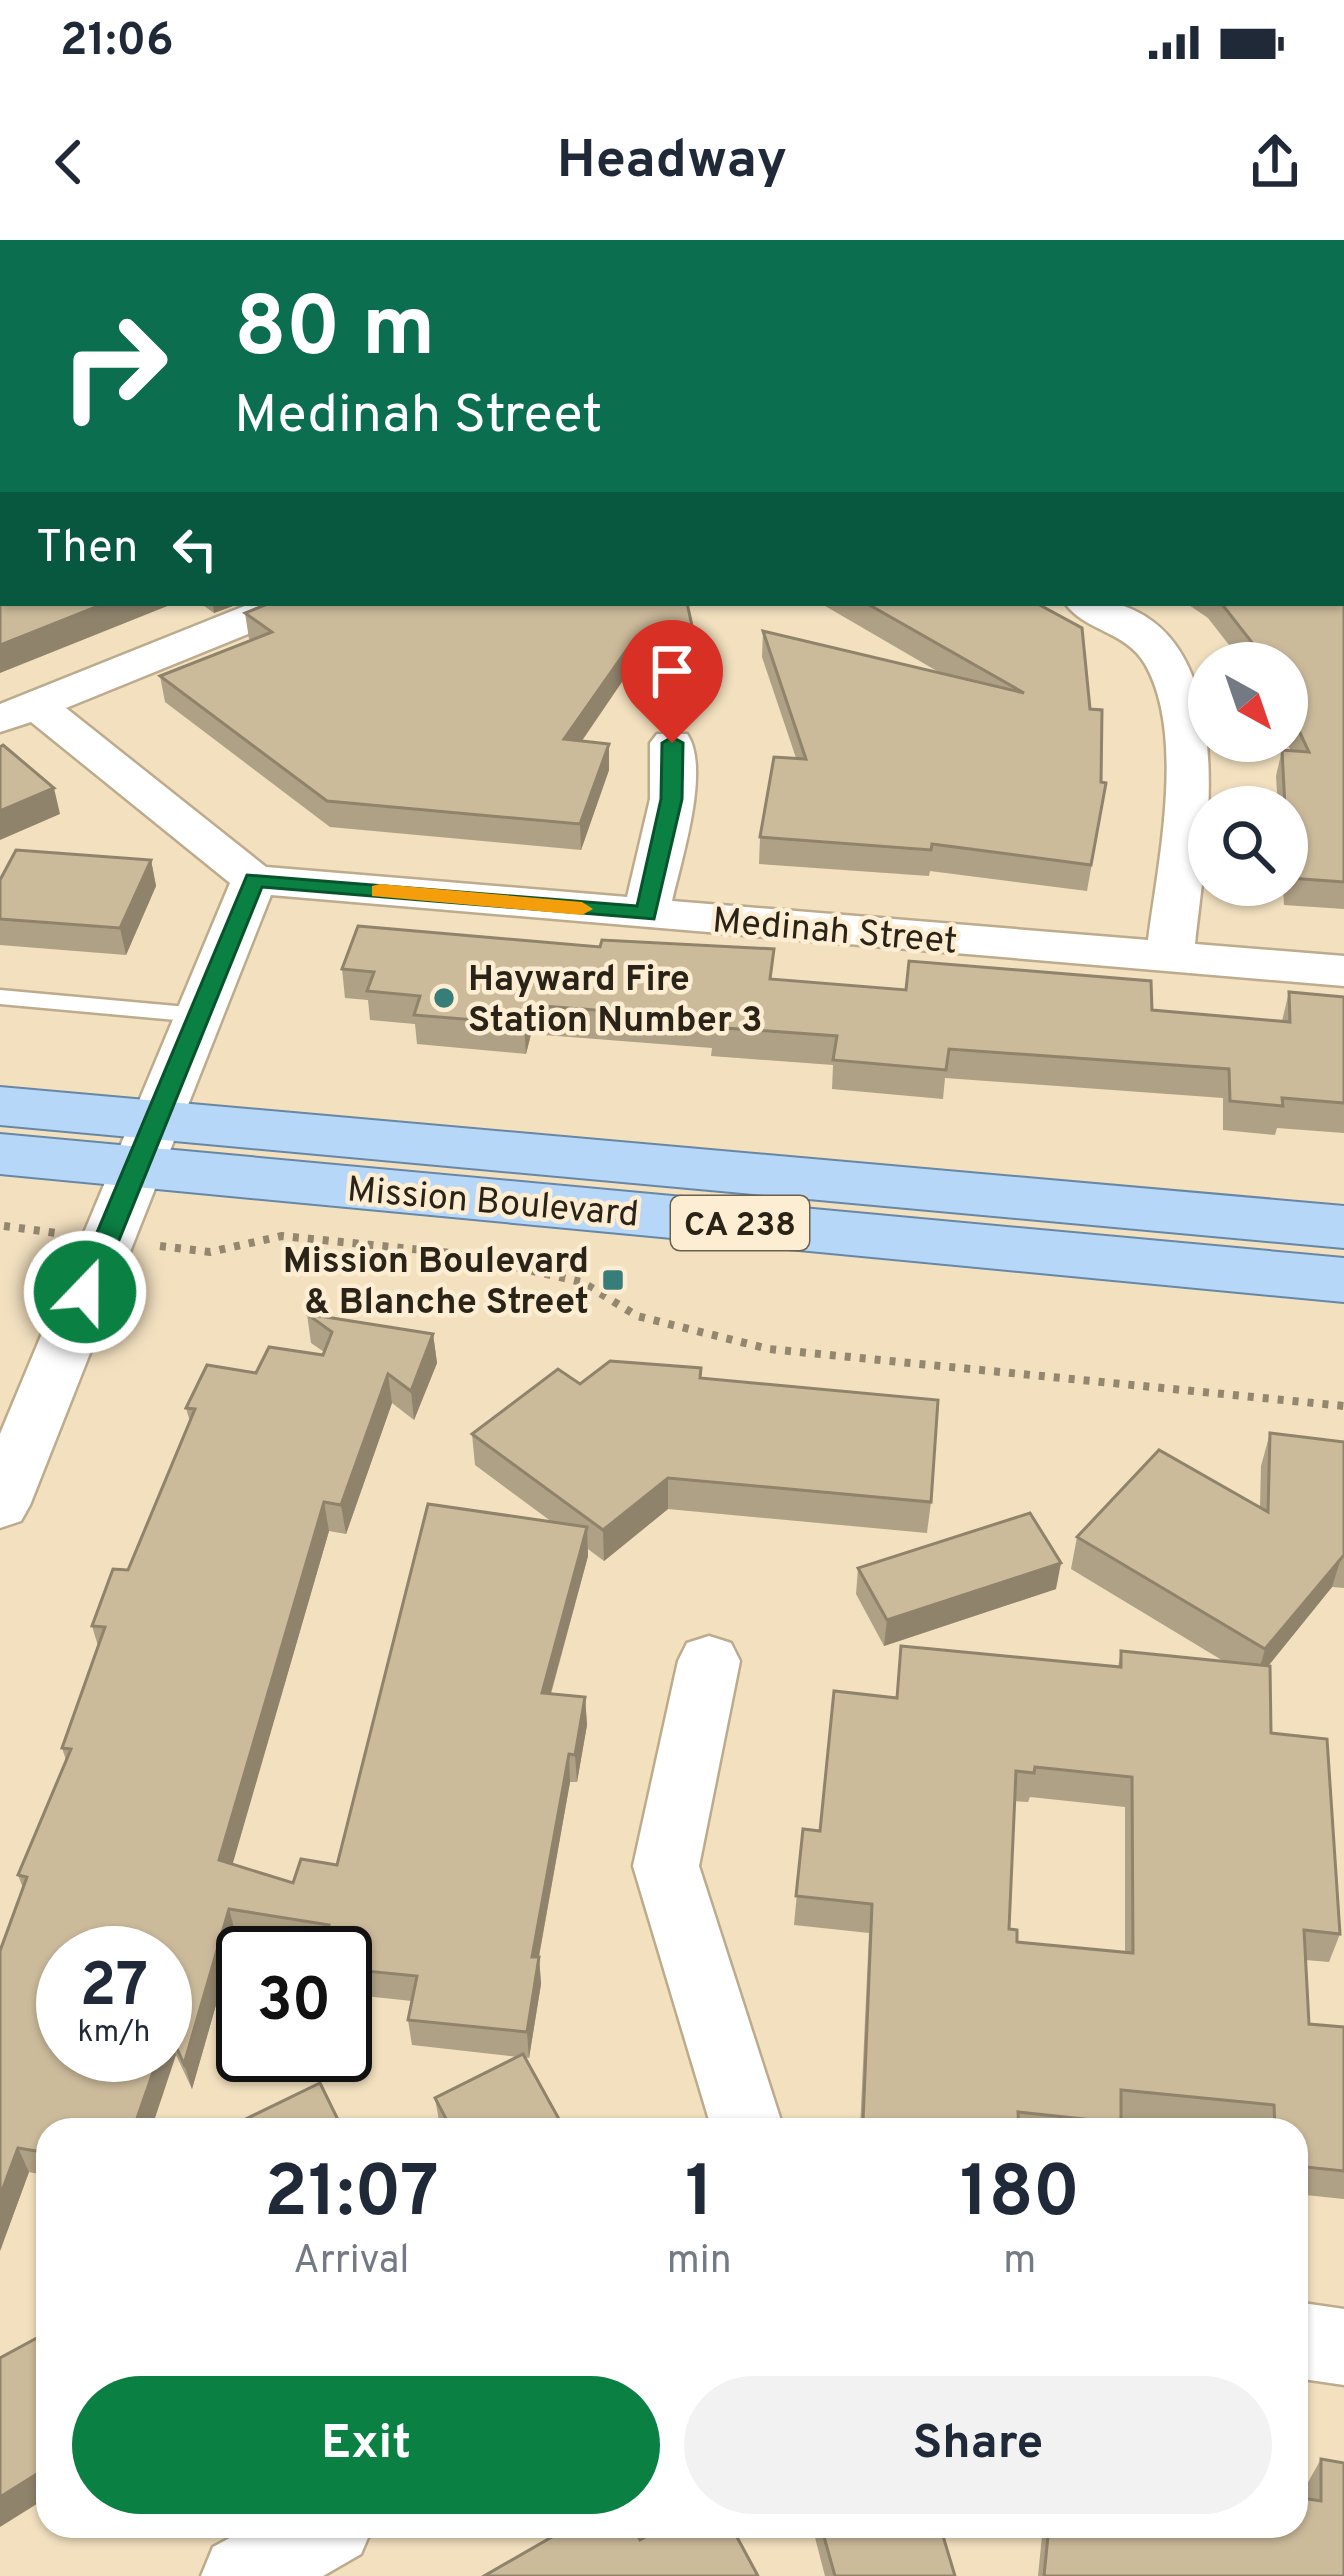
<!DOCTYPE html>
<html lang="en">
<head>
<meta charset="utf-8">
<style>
	:root { --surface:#fff; --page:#f2f2f3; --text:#1f2937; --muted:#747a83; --accent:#0b8043 }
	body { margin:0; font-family:Overpass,sans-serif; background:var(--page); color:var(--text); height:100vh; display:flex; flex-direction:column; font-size:45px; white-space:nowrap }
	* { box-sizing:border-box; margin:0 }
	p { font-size:39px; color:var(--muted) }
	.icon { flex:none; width:66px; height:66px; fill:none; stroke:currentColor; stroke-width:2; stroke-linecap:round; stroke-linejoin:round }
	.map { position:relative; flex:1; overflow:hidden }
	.panel { position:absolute; left:36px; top:1878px; width:1272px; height:420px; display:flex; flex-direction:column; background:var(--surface); border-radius:36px; box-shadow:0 3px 9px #0004 }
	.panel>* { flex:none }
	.banner { position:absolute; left:0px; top:0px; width:1344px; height:366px; box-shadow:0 3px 9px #0004; background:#0b6e4f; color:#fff; overflow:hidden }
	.needle { width:78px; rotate:140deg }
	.fabs { position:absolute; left:1188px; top:402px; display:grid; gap:24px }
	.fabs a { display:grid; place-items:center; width:120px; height:120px; border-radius:50%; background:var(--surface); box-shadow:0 3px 9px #0004; font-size:60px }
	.speed { position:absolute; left:36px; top:1686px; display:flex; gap:24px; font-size:60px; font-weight:700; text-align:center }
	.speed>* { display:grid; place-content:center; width:156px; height:156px; border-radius:50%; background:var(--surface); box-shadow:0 3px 9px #0004; line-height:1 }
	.speed small { font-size:30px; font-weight:400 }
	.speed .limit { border:6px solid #111; border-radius:18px; background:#fff; color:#111 }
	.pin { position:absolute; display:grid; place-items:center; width:102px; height:102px; color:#fff; margin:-123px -51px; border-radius:50% 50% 50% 0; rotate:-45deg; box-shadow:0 0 12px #0007 }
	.pin .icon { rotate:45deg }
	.me { position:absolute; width:132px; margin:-66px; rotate:22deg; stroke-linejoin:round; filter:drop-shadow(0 0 9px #0008) }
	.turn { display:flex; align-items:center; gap:42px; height:252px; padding:0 36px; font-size:54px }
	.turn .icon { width:156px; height:156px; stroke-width:2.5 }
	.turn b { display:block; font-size:84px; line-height:102px }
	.then { display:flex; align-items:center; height:114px; padding:0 36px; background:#0003; gap:24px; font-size:45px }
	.eta { display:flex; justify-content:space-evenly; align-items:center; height:204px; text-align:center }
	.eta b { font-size:72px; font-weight:700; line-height:84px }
	.action { display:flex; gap:24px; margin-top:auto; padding:24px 36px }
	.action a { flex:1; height:138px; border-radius:72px; background:var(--accent); color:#fff; font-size:48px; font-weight:700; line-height:138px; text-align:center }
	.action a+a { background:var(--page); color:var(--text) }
	.status { display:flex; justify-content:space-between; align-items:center; height:84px; padding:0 60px; background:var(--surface); direction:ltr }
	.status svg { height:33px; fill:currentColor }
	header { display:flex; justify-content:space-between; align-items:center; height:156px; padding:0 36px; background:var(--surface); font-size:54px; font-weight:700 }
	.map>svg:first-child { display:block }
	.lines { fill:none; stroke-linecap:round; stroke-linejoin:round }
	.lane-casing { stroke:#bcab8c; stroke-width:5 }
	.street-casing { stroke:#bcab8c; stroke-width:5 }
	.primary-casing { stroke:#6687a5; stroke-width:4 }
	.path { stroke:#948770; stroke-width:8; stroke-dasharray:6 9; stroke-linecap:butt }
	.lane { fill:#fff; fill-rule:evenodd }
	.street { fill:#fff; fill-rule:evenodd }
	.primary { fill:#b6d7f7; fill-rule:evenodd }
	.wall { fill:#afa185; fill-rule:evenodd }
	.shaded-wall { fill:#8f836c }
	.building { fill:#ccbb9b; stroke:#8f836c; stroke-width:3; fill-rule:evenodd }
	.route { fill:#0b8043; stroke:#07532c; stroke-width:3 }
	.slow { fill:#f59e0b }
	.poi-dot { fill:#377e78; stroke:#fcedd3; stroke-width:4.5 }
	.labels { text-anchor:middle; stroke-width:9; stroke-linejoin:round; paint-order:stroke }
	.shield { fill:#fcedd3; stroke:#69604f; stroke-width:3 }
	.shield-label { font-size:33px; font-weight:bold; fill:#2a2317 }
	.street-label { font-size:36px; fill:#2a2317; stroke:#fcedd3 }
	.poi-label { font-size:36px; font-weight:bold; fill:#2a2317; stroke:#fcedd3; text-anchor:start }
</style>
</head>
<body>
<div class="status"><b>21:06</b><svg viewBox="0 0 49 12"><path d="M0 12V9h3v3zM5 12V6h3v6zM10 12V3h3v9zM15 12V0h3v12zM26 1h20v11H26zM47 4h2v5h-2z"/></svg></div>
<header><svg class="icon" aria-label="back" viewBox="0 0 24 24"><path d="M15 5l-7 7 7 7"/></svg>Headway<svg class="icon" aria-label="share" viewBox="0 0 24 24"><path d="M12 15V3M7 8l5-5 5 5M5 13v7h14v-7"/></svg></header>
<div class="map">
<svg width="1344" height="2336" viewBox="0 0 1344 2336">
	<rect width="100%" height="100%" fill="#f2e0bf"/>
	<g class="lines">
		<g class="lane-casing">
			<path id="lane" d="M 0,750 L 198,768 L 210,775 L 198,782 L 0,764 Z"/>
		</g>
		<g class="street-casing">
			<g id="street">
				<path d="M 406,0 L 442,0 L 444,3 L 408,3 Z"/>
				<path d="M 0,34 L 3,35 L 3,56 L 0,55 Z"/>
				<path d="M 252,363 L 308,363 L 302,372 L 66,468 L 266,627 L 627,657 L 650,559 L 650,503 L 657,494 L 687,494 C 711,528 681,621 672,661 L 1148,700 C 1158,622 1186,495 1145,424 C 1126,391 1084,391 1065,363 C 1082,363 1104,359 1121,365 C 1244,406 1205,607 1195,704 L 1344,716 L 1344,746 L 271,655 L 30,1265 L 21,1281 L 0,1288 L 0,1194 L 230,643 L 31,482 L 0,492 L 0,464 Z"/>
				<path d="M 709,1396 L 731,1403 L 740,1421 L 699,1626 L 784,1890 L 712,1890 L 633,1626 L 678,1421 L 687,1403 Z"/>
				<path d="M 1296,2062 L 1344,2069 L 1344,2145 L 1296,2138 Z"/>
				<path d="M 252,2286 L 373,2286 L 361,2314 L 323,2336 L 201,2336 L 213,2307 Z"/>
			</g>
		</g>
		<g class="primary-casing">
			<g id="primary">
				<path d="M 0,847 L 1344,966 L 1344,1008 L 0,885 Z"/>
				<path d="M 0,894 L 1344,1018 L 1344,1062 L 0,934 Z"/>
			</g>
		</g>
		<g class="path">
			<path d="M 4,986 L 56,993"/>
			<path d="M 160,1006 L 210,1012 L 282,996 L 452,1013 L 582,1042 L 637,1076 L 769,1109 L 1344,1166"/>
		</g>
		<use href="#lane" class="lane"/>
		<use href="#street" class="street"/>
		<use href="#primary" class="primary"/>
	</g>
	<g class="wall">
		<path d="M 26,0 L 392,0 L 387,3 L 30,3 Z"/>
		<path d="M 517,0 L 1344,0 L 1344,199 L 1342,198 L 1344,202 L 1344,669 L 1284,665 L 1283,645 L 1287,645 L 1287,567 L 1278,567 L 1276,536 L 1282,510 L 1291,511 L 1286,501 L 1287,423 L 1243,423 L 1208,378 L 1186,363 L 1341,363 L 1341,3 L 522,3 Z"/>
		<path d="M 200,363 L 241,363 L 214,373 Z"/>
		<path d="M 820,363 L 1036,363 L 1090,469 L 1101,542 L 1106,543 L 1087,651 L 930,631 L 929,636 L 759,624 L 760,597 L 796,518 L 762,417 L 763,391 L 942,434 Z"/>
		<path d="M 245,373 L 696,404 L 696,429 L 628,433 L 582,501 L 609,504 L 609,530 L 581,610 L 330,587 L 165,462 L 160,436 L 251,400 L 249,399 Z"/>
		<path d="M 151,620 L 156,646 L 126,715 L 0,705 L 0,640 Z"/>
		<path d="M 342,729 L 773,739 L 1282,781 L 1289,752 L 1344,757 L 1344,893 L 1277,888 L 1275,895 L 1223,890 L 1223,858 L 945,838 L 943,859 L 832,849 L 833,825 L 711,816 L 712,808 L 531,794 L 526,814 L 417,804 L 415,784 L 370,780 L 368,760 L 345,758 Z"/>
		<path d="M 307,1074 L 433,1094 L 437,1123 L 414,1180 L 392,1163 L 346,1294 L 329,1291 L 232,1624 L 293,1643 L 337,1625 L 552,1282 L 475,1225 L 472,1194 L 580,1144 L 701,1128 L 701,1138 L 931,1262 L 927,1293 L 668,1269 L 604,1321 L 588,1309 L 588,1316 L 551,1454 L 585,1457 L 587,1485 L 577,1542 L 570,1542 L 539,1717 L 541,1744 L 529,1818 L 524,1817 L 565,1890 L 443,1890 L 439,1881 L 435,1858 L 518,1817 L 412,1805 L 408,1780 L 412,1761 L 345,1754 L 345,1713 L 236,1695 L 192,1849 L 176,1815 L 48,1890 L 48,1936 L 29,1932 L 0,2011 L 23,1648 L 18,1635 L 66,1520 L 62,1508 L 98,1406 L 92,1386 L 128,1330 L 190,1182 L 186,1168 L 256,1133 L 323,1115 L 324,1112 L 311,1103 Z"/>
		<path d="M 1270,1193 L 1344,1202 L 1344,1348 L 1332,1347 L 1268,1426 L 1271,1493 L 1340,1694 L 1329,1722 L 1305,1720 L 1309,1784 L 1344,1787 L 1344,1959 L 1296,1954 L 1296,1890 L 1242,1890 L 1121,1878 L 1118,1890 L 860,1890 L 869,1693 L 794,1685 L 803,1589 L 820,1591 L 896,1458 L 901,1406 L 1118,1427 L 1121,1411 L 1225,1422 L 1071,1329 L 1077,1297 L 1260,1267 L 1261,1226 ZM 1030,1557 L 1125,1567 L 1125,1713 L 1017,1702 L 1009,1689 L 1014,1561 L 1028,1562 Z"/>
		<path d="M 858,1328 L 1056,1349 L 884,1406 L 856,1354 Z"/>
		<path d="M 1321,2219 L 1344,2336 L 1038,2336 L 1043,2286 L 1296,2286 L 1307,2258 L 1307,2244 Z"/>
		<path d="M 812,2286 L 954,2286 L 941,2289 L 955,2336 L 825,2336 Z"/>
	</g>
	<g class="shaded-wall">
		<path d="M 106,363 L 175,363 L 0,433 L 0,405 Z"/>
		<path d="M 213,363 L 241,363 L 214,373 Z"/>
		<path d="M 628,408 L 628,433 L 565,525 L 564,499 Z"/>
		<path d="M 609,504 L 609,530 L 581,610 L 580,584 Z"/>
		<path d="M 54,548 L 60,574 L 0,600 L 0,571 Z"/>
		<path d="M 151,620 L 156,646 L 126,715 L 120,688 Z"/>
		<path d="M 530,765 L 531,794 L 526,814 L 524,784 Z"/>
		<path d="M 433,1094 L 437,1123 L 414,1180 L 411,1151 Z"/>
		<path d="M 388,1134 L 392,1163 L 346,1294 L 341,1265 Z"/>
		<path d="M 668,1238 L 668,1269 L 604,1321 L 603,1290 Z"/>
		<path d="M 324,1262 L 329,1291 L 226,1647 L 219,1620 Z"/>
		<path d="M 587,1287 L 588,1316 L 543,1481 L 542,1453 Z"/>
		<path d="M 1342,1315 L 1332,1347 L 1256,1441 L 1265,1409 Z"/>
		<path d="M 1061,1323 L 1056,1349 L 884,1406 L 887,1380 Z"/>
		<path d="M 585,1457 L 587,1485 L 577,1542 L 575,1515 Z"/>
		<path d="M 569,1514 L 570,1542 L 534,1743 L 532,1717 Z"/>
		<path d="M 229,1669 L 236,1695 L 192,1849 L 184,1824 Z"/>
		<path d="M 539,1717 L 541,1744 L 529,1818 L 527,1792 Z"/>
		<path d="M 168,1789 L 176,1815 L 151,1890 L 133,1890 L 159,1815 L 165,1815 L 165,1797 Z"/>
		<path d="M 18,1908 L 29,1932 L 0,2011 L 0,1956 Z"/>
		<path d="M 48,2227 L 48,2257 L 0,2287 L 0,2257 Z"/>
	</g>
	<g class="building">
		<path d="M 53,0 L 382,0 L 387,3 L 58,3 Z"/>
		<path d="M 557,0 L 1344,0 L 1344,176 L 1342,177 L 1344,202 L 1344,642 L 1290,638 L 1287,567 L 1285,567 L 1282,510 L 1309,512 L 1287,465 L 1287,423 L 1268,423 L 1221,363 L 1341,363 L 1341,3 L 563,3 Z"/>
		<path d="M 0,69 L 3,71 L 3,363 L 106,363 L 0,405 L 0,191 L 2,190 L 0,165 Z"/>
		<path d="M 270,363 L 687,363 L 696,404 L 628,408 L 564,499 L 609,504 L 580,584 L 327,561 L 160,436 L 272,392 L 245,373 Z"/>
		<path d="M 866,363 L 1036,363 L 1082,388 L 1090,469 L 1102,470 L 1101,542 L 1106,543 L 1091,625 L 932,604 L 931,610 L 760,597 L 774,517 L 806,519 L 763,391 L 1024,453 Z"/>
		<path d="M 3,505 L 54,548 L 0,571 L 0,507 Z"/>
		<path d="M 16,610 L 151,620 L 120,688 L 0,679 L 0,640 Z"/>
		<path d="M 358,686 L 600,707 L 602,700 L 774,709 L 770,739 L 906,750 L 909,721 L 1151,741 L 1152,770 L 1290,782 L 1289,752 L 1344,757 L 1344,863 L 1282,858 L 1283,866 L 1230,861 L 1229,829 L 949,809 L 946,830 L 833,820 L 837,796 L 712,787 L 713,779 L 530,765 L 524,784 L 414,775 L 420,756 L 367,751 L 374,732 L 342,729 Z"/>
		<path d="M 307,1074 L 433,1094 L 411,1151 L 388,1134 L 341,1265 L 324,1262 L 219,1620 L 293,1643 L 301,1619 L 337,1625 L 428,1264 L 587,1287 L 542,1453 L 585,1457 L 575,1515 L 569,1514 L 532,1717 L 539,1717 L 527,1792 L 408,1780 L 417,1736 L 345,1729 L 345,1713 L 322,1713 L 329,1685 L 229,1669 L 184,1824 L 168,1789 L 165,1797 L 165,1713 L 63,1713 L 63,1815 L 159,1815 L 133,1890 L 48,1890 L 48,1913 L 18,1908 L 0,1956 L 0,1711 L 27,1637 L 18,1635 L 71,1509 L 62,1508 L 105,1387 L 92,1386 L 113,1329 L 128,1330 L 195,1169 L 186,1168 L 207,1125 L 256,1133 L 269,1107 L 323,1115 L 332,1092 Z"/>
		<path d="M 610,1121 L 701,1128 L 700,1138 L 938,1160 L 931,1262 L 668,1238 L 603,1290 L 472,1194 L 558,1129 L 580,1144 Z"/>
		<path d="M 1270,1193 L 1344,1202 L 1344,1315 L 1265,1409 L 1077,1297 L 1159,1210 L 1268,1272 Z"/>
		<path d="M 1030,1273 L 1061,1323 L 887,1380 L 858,1328 Z"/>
		<path d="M 901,1406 L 1121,1427 L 1121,1411 L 1270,1426 L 1271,1493 L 1327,1499 L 1340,1694 L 1304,1690 L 1309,1784 L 1344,1787 L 1344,1931 L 1296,1926 L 1296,1890 L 1275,1890 L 1274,1865 L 1121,1850 L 1121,1883 L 1018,1872 L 1019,1890 L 957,1890 L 863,1882 L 872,1664 L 796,1656 L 803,1589 L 820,1591 L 834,1451 L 897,1458 ZM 1035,1527 L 1132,1537 L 1133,1713 L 1017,1702 L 1017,1690 L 1009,1689 L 1016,1531 L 1034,1533 Z"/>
		<path d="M 523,1814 L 565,1890 L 452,1890 L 435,1858 Z"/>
		<path d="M 320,1843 L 343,1890 L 223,1890 Z"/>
		<path d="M 48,2092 L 48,2227 L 0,2257 L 0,2118 Z"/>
		<path d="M 1321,2219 L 1344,2223 L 1344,2336 L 1044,2336 L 1049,2286 L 1296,2286 L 1296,2257 L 1321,2261 Z"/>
		<path d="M 571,2286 L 633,2286 L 640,2300 L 664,2286 L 731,2286 L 758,2336 L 484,2336 Z"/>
		<path d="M 821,2286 L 940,2286 L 955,2336 L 835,2336 Z"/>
	</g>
	<path class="route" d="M 672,497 L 683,503 L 682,559 L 654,679 L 262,647 L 98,1052 L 85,1061 L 76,1059 L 72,1052 L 247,635 L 637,666 L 661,559 L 662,503 Z"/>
	<path class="slow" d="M 380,644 L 582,662 L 593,669 L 582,675 L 372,656 L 372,646 Z"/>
	<g class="poi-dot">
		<circle cx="444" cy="758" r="12"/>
		<rect x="601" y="1028" width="24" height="24" rx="6"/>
	</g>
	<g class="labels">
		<rect class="shield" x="671" y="956" width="138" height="54" rx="9"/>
		<g class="shield-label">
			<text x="740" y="995">CA 238</text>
		</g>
		<g class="street-label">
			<text transform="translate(835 689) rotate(5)" y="13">Medinah Street</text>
			<text transform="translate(493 960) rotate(5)" y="13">Mission Boulevard</text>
		</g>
		<g class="poi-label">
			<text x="468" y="750">Hayward Fire<tspan x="468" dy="41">Station Number 3</tspan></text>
			<text x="589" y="1032" text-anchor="end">Mission Boulevard<tspan x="589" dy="41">&amp; Blanche Street</tspan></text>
		</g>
	</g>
</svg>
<div class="fabs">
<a><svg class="needle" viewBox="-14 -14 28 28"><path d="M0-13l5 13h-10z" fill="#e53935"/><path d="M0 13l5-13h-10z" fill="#747a83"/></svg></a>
<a><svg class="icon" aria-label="search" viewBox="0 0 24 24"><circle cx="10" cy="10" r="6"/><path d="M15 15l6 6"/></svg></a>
</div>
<div class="speed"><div>27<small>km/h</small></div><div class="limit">30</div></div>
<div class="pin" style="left:672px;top:503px;background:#d93025"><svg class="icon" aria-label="arrive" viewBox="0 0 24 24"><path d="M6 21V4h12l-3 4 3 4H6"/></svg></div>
<svg class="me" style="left:85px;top:1052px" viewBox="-20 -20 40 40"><circle r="17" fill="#0b8043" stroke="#fff" stroke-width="3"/><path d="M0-11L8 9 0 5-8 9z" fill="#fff"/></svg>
<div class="banner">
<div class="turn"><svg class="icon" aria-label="right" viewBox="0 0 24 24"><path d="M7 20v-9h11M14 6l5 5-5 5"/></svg><div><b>80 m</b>Medinah Street</div></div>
<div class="then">Then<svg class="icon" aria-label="left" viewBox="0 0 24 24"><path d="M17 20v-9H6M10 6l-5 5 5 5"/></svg></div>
</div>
<section class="panel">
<div class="eta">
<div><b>21:07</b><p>Arrival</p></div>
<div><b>1</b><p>min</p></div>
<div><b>180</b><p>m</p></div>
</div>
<div class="action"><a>Exit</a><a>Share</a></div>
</section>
</div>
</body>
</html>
